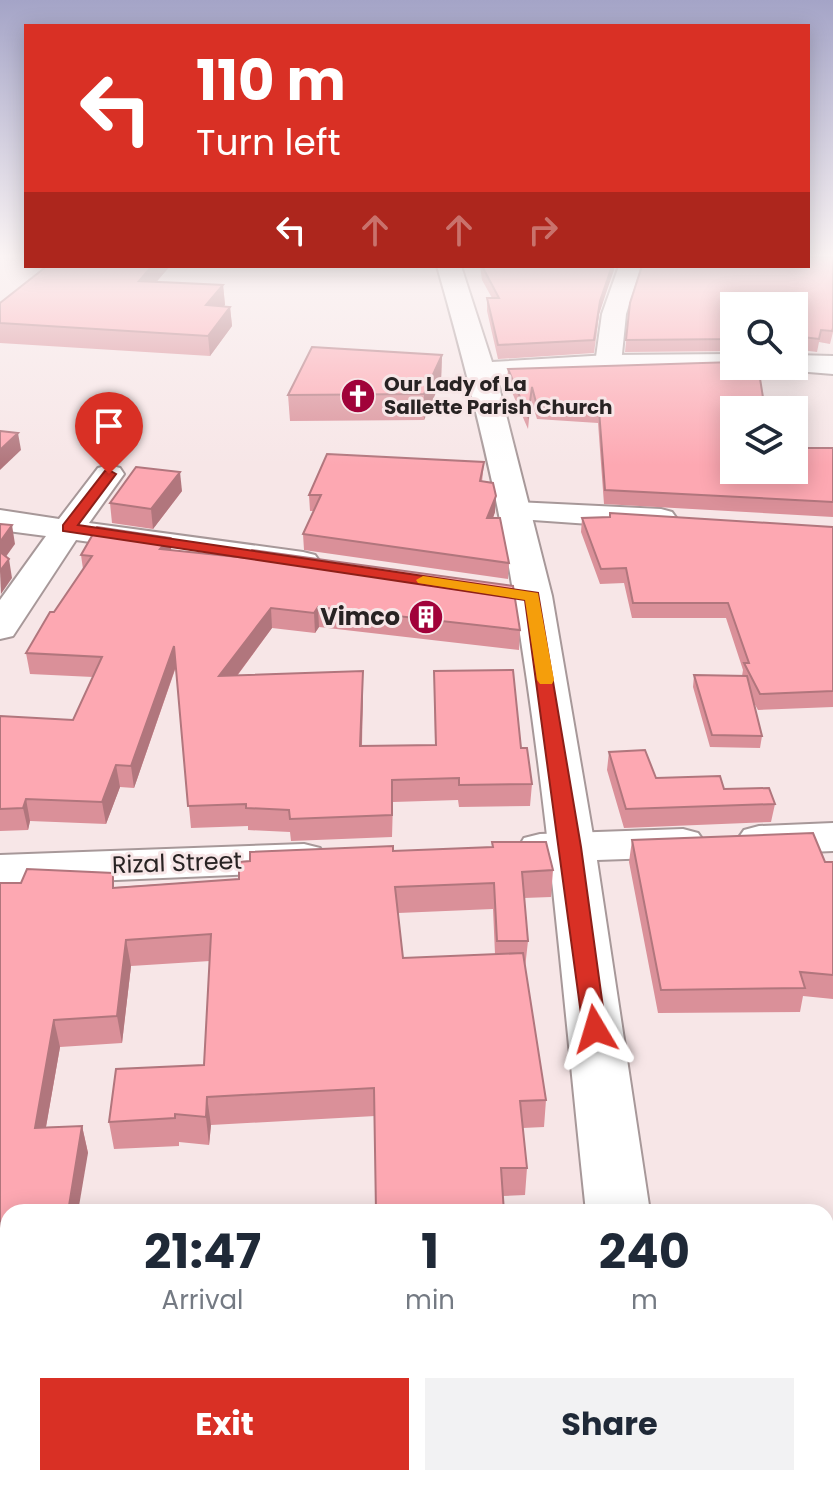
<!DOCTYPE html>
<html lang="en">
<head>
<meta charset="utf-8">
<style>
	:root { --surface:#fff; --page:#f2f2f3; --text:#1f2937; --muted:#747a83; --accent:#d93025 }
	body { margin:0; font-family:Poppins,sans-serif; background:var(--page); color:var(--text); height:100vh; display:flex; flex-direction:column; font-size:30px; white-space:nowrap }
	* { box-sizing:border-box; margin:0 }
	p { font-size:26px; color:var(--muted) }
	.icon { flex:none; width:44px; height:44px; fill:none; stroke:currentColor; stroke-width:2; stroke-linecap:round; stroke-linejoin:round }
	.map { position:relative; flex:1; overflow:hidden }
	.details { position:absolute; left:0px; top:1204px; width:834px; height:282px; display:flex; flex-direction:column; background:var(--surface); border-radius:24px 24px 0 0; box-shadow:0 4px 20px #0003 }
	.details>* { flex:none }
	.banner { position:absolute; left:24px; top:24px; width:786px; height:244px; border-radius:0px; box-shadow:0 4px 20px #0003; background:#d93025; color:#fff; overflow:hidden }
	.fabs { position:absolute; left:720px; top:292px; display:grid; gap:16px }
	.fabs a { display:grid; place-items:center; width:88px; height:88px; border-radius:0px; background:var(--surface); box-shadow:0 4px 20px #0003; font-size:40px }
	.pin { position:absolute; display:grid; place-items:center; width:68px; height:68px; color:#fff; margin:-82px -34px; border-radius:50% 50% 50% 0; rotate:-45deg; box-shadow:0 0 8px #0007 }
	.pin .icon { rotate:45deg }
	.me { position:absolute; width:88px; margin:-44px; rotate:353deg; stroke-linejoin:round; filter:drop-shadow(0 0 6px #0008) }
	.turn { display:flex; align-items:center; gap:28px; height:168px; padding:0 40px; font-size:36px }
	.turn .icon { width:104px; height:104px; stroke-width:2.5 }
	.turn b { display:block; font-size:56px; line-height:68px }
	.lanes { display:flex; align-items:center; height:76px; padding:0 40px; background:#0003; justify-content:center; gap:40px; direction:ltr }
	.lanes .off { opacity:.35 }
	.eta { display:flex; justify-content:space-evenly; align-items:center; height:136px; text-align:center }
	.eta b { font-size:48px; font-weight:700; line-height:56px }
	.action { display:flex; gap:16px; margin-top:auto; padding:16px 40px }
	.action a { flex:1; height:92px; border-radius:0px; background:var(--accent); color:#fff; font-size:32px; font-weight:700; line-height:92px; text-align:center }
	.action a+a { background:var(--page); color:var(--text) }
	.map>svg:first-child { display:block }
	.lines { fill:none; stroke-linecap:round; stroke-linejoin:round }
	.minor-casing { stroke:#a79899; stroke-width:4 }
	.tertiary-casing { stroke:#a79899; stroke-width:4 }
	.minor { fill:#fff; fill-rule:evenodd }
	.tertiary { fill:#fff; fill-rule:evenodd }
	.wall { fill:#da9099; fill-rule:evenodd }
	.shaded-wall { fill:#b1767d }
	.building { fill:#fda8b2; stroke:#b1767d; stroke-width:2 }
	.route { fill:#d93025; stroke:#8d1f18; stroke-width:2 }
	.slow { fill:#f59e0b }
	.labels { text-anchor:middle; stroke-width:6; stroke-linejoin:round; paint-order:stroke }
	.far-poi-label { font-size:20px; font-weight:bold; fill:#282323; stroke:#f7e6e7; text-anchor:start }
	.poi-label { font-size:24px; font-weight:bold; fill:#282323; stroke:#f7e6e7; text-anchor:end }
	.street-label { font-size:24px; fill:#282323; stroke:#f7e6e7 }
</style>
</head>
<body>
<div class="map">
<svg width="833" height="1485" viewBox="0 0 833 1485">
	<rect width="100%" height="100%" fill="#f7e6e7"/>
	<g class="lines">
		<g class="minor-casing">
			<g id="minor">
				<path d="M 619,266 L 641,266 L 626,314 L 621,364 L 608,372 L 595,364 L 602,314 Z"/>
				<path d="M 109,465 L 120,468 L 124,474 L 89,523 L 303,552 L 315,555 L 320,562 L 315,569 L 303,572 L 76,540 L 13,636 L 0,639 L 0,600 L 46,536 L 0,530 L 0,510 L 59,519 L 98,468 Z"/>
				<path d="M 516,502 L 661,509 L 672,512 L 677,519 L 672,526 L 661,529 L 505,518 L 500,511 L 505,504 Z"/>
				<path d="M 833,823 L 833,851 L 759,854 L 744,850 L 737,840 L 744,830 L 759,826 Z"/>
				<path d="M 683,829 L 698,833 L 705,843 L 698,853 L 683,857 L 540,862 L 524,858 L 518,848 L 524,838 L 540,834 Z"/>
				<path d="M 304,844 L 320,848 L 326,858 L 320,868 L 304,872 L 0,885 L 0,855 Z"/>
			</g>
		</g>
		<g class="tertiary-casing">
			<g id="tertiary">
				<path d="M 437,266 L 461,266 L 492,362 L 608,355 L 734,354 L 734,366 L 746,366 L 734,372 L 608,373 L 497,379 L 552,596 L 595,847 L 650,1212 L 586,1212 C 564,1007 548,800 514,597 C 496,485 468,375 437,266 Z"/>
				<path d="M 794,355 L 833,356 L 833,374 L 784,370 L 781,366 L 794,366 Z"/>
				<path d="M 615,1478 L 689,1478 L 690,1485 L 616,1485 Z"/>
			</g>
		</g>
		<use href="#minor" class="minor"/>
		<use href="#tertiary" class="tertiary"/>
	</g>
	<g class="wall">
		<path d="M 808,257 L 833,257 L 833,332 L 830,344 L 819,342 L 817,352 L 794,349 L 794,306 L 734,306 L 734,351 L 625,352 L 630,303 L 642,266 L 808,266 Z"/>
		<path d="M 47,266 L 170,266 L 156,282 L 223,285 L 225,305 L 223,306 L 230,307 L 232,326 L 210,356 L 0,343 L 0,303 Z"/>
		<path d="M 480,266 L 614,266 L 599,314 L 594,353 L 498,359 L 487,311 L 487,298 L 492,298 L 482,280 Z"/>
		<path d="M 442,355 L 441,381 L 424,420 L 290,421 L 288,395 Z"/>
		<path d="M 508,369 L 734,470 L 833,448 L 833,517 L 604,504 L 598,423 L 537,419 L 531,400 L 528,429 L 507,381 Z"/>
		<path d="M 484,462 L 482,482 L 495,512 L 493,518 L 509,563 L 508,579 L 304,550 L 303,534 L 314,511 L 310,511 L 309,495 Z"/>
		<path d="M 182,491 L 153,529 L 112,523 L 110,503 Z"/>
		<path d="M 610,513 L 833,527 L 833,707 L 758,710 L 754,703 L 762,736 L 760,748 L 710,747 L 693,687 L 694,675 L 742,676 L 743,670 L 726,618 L 632,618 L 624,583 L 600,584 L 581,532 L 582,518 L 609,517 Z"/>
		<path d="M 171,550 L 520,630 L 519,650 L 319,627 L 315,633 L 272,628 L 237,676 L 363,692 L 362,746 L 435,745 L 434,671 L 521,748 L 532,784 L 530,806 L 459,807 L 458,800 L 393,802 L 392,837 L 291,841 L 290,832 L 248,830 L 248,826 L 191,828 L 176,667 L 134,788 L 120,787 L 106,824 L 30,821 L 28,830 L 0,831 L 0,716 L 73,720 L 93,677 L 30,674 L 26,653 L 83,569 L 81,555 Z"/>
		<path d="M 609,752 L 656,778 L 775,804 L 771,822 L 624,828 L 607,770 Z"/>
		<path d="M 632,840 L 833,862 L 833,999 L 803,996 L 800,1012 L 658,1013 L 629,862 Z"/>
		<path d="M 393,851 L 553,870 L 551,897 L 524,898 L 528,941 L 525,968 L 546,1100 L 544,1127 L 523,1128 L 527,1168 L 525,1195 L 503,1196 L 375,1116 L 211,1125 L 209,1145 L 179,1142 L 179,1146 L 114,1149 L 109,1122 L 204,1065 L 210,961 L 131,966 L 122,1043 L 60,1047 L 46,1127 L 82,1126 L 88,1153 L 8,1212 L 8,1413 L 0,1413 L 0,883 L 115,887 L 239,879 ZM 493,909 L 495,954 L 403,958 L 398,913 Z"/>
		<rect x="826" y="1248" width="7" height="201"/>
	</g>
	<g class="shaded-wall">
		<path d="M 152,266 L 170,266 L 141,300 L 139,281 Z"/>
		<path d="M 612,266 L 614,266 L 614,270 L 599,314 L 594,353 L 600,301 Z"/>
		<path d="M 223,285 L 225,305 L 208,325 L 206,305 Z"/>
		<path d="M 230,307 L 232,326 L 210,356 L 208,336 Z"/>
		<path d="M 442,355 L 441,381 L 424,420 L 424,394 Z"/>
		<path d="M 18,433 L 21,450 L 0,470 L 0,450 Z"/>
		<path d="M 180,472 L 182,491 L 153,529 L 151,509 Z"/>
		<path d="M 496,496 L 495,512 L 487,534 L 487,518 Z"/>
		<path d="M 12,525 L 15,544 L 0,565 L 0,542 Z"/>
		<path d="M 170,538 L 172,557 L 160,549 Z"/>
		<path d="M 9,559 L 12,578 L 1,594 L 0,571 Z"/>
		<path d="M 318,607 L 319,627 L 315,633 L 314,613 Z"/>
		<path d="M 271,608 L 272,628 L 221,697 L 219,676 Z"/>
		<path d="M 174,646 L 176,666 L 134,788 L 131,766 Z"/>
		<path d="M 363,671 L 363,692 L 361,767 L 360,746 Z"/>
		<path d="M 116,765 L 120,787 L 106,824 L 102,802 Z"/>
		<path d="M 26,799 L 30,821 L 28,830 L 23,808 Z"/>
		<path d="M 126,940 L 131,966 L 122,1043 L 117,1016 Z"/>
		<path d="M 54,1020 L 60,1047 L 41,1155 L 35,1128 Z"/>
		<path d="M 207,1097 L 211,1125 L 209,1145 L 206,1117 Z"/>
		<path d="M 82,1126 L 88,1153 L 78,1212 L 68,1212 Z"/>
	</g>
	<g class="building">
		<path d="M 808,257 L 833,257 L 833,328 L 832,331 L 821,330 L 819,339 L 794,336 L 794,306 L 734,306 L 734,339 L 626,340 L 630,303 L 642,266 L 808,266 Z"/>
		<path d="M 47,266 L 152,266 L 139,281 L 223,285 L 206,305 L 230,307 L 208,336 L 0,323 L 0,303 Z"/>
		<path d="M 482,266 L 612,266 L 600,301 L 594,340 L 498,345 L 487,298 L 499,298 Z"/>
		<path d="M 312,347 L 442,355 L 424,394 L 288,395 Z"/>
		<path d="M 734,362 L 734,366 L 758,366 L 765,410 L 734,410 L 734,470 L 794,470 L 794,448 L 833,448 L 833,502 L 605,490 L 599,410 L 537,406 L 532,387 L 528,416 L 508,369 Z"/>
		<path d="M 0,431 L 18,433 L 0,450 Z"/>
		<path d="M 327,454 L 484,462 L 480,481 L 493,483 L 496,496 L 487,518 L 500,518 L 509,563 L 303,534 L 321,495 L 309,495 Z"/>
		<path d="M 136,467 L 180,472 L 151,509 L 110,503 Z"/>
		<path d="M 610,513 L 833,527 L 833,691 L 760,694 L 744,663 L 749,663 L 728,603 L 633,603 L 626,568 L 601,569 L 582,518 L 610,517 Z"/>
		<path d="M 0,524 L 12,525 L 0,542 Z"/>
		<path d="M 97,527 L 170,538 L 160,549 L 247,558 L 252,550 L 513,586 L 520,630 L 318,607 L 314,613 L 271,608 L 219,676 L 363,671 L 360,746 L 436,745 L 434,671 L 513,670 L 521,748 L 527,748 L 532,784 L 459,785 L 459,778 L 392,780 L 392,815 L 290,819 L 289,810 L 246,808 L 246,804 L 188,806 L 174,646 L 131,766 L 116,765 L 102,802 L 26,799 L 23,808 L 0,809 L 0,716 L 73,720 L 102,657 L 26,653 L 50,612 L 54,612 L 92,556 L 81,555 Z"/>
		<path d="M 0,552 L 9,559 L 0,571 Z"/>
		<path d="M 694,675 L 747,676 L 762,736 L 712,735 Z"/>
		<path d="M 645,750 L 656,778 L 720,776 L 724,789 L 769,788 L 775,804 L 626,809 L 609,752 Z"/>
		<path d="M 813,833 L 825,862 L 833,862 L 833,975 L 800,972 L 805,988 L 661,990 L 632,840 Z"/>
		<path d="M 492,842 L 546,842 L 553,870 L 522,872 L 528,941 L 497,941 L 494,883 L 395,887 L 403,958 L 523,953 L 546,1100 L 520,1101 L 527,1168 L 501,1168 L 504,1212 L 376,1212 L 374,1088 L 207,1097 L 206,1117 L 175,1114 L 175,1118 L 109,1122 L 116,1069 L 204,1065 L 211,934 L 126,940 L 117,1016 L 54,1020 L 35,1128 L 82,1126 L 68,1212 L 8,1212 L 8,1385 L 0,1385 L 0,883 L 21,883 L 27,869 L 113,873 L 113,888 L 239,879 L 239,862 L 250,861 L 250,852 L 393,846 L 393,851 L 493,847 Z"/>
		<rect x="826" y="1248" width="7" height="177"/>
	</g>
	<linearGradient id="sky" x2="0" y2="1"><stop stop-color="#a4a4c7"/><stop offset="0.55" stop-color="#fbf4f4"/><stop offset="1" stop-color="#fbf4f4" stop-opacity="0"/></linearGradient>
	<rect width="833" height="465" fill="url(#sky)"/>
	<path class="route" d="M 109,470 L 116,474 L 78,525 L 538,593 L 581,847 L 606,1029 L 603,1035 L 587,1035 L 583,1029 L 525,600 L 63,531 L 63,525 L 105,471 Z"/>
	<path class="slow" d="M 423,576 L 538,593 L 554,680 L 552,684 L 540,684 L 537,680 L 525,600 L 418,583 L 416,580 Z"/>
	<defs>
		<g id="church-disc" transform="scale(1.8)"><circle r="9.5" fill="#a1023a" stroke="#f7e6e7"/><path d="M-1.2-6h2.4v3.5h3.3v2.4h-3.3V6h-2.4V-.1h-3.3v-2.4h3.3Z" fill="#fff"/></g>
		<g id="building-disc" transform="scale(1.8)"><circle r="9.5" fill="#a1023a" stroke="#f7e6e7"/><path d="M-4-6H4V6H1V3H-1V6H-4ZM-2.5-4.3h1.7v1.8h-1.7ZM.8-4.3h1.7v1.8H.8ZM-2.5-1h1.7V.8h-1.7ZM.8-1h1.7V.8H.8Z" fill="#fff"/></g>
	</defs>
	<g fill-rule="evenodd">
		<use href="#church-disc" x="358" y="396"/>
		<use href="#building-disc" x="426" y="617"/>
	</g>
	<g class="labels">
		<g class="far-poi-label">
			<text x="384" y="391">Our Lady of La<tspan x="384" dy="23">Sallette Parish Church</tspan></text>
		</g>
		<g class="poi-label">
			<text x="400" y="625">Vimco</text>
		</g>
		<g class="street-label">
			<text transform="translate(177 863) rotate(-2)" y="8">Rizal Street</text>
		</g>
	</g>
</svg>
<div class="fabs">
<a><svg class="icon" aria-label="search" viewBox="0 0 24 24"><circle cx="10" cy="10" r="6"/><path d="M15 15l6 6"/></svg></a>
<a><svg class="icon" aria-label="layers" viewBox="0 0 24 24"><path d="M12 4l9 5-9 5-9-5zM3 14l9 5 9-5"/></svg></a>
</div>
<div class="pin" style="left:109px;top:474px;background:#d93025"><svg class="icon" aria-label="arrive" viewBox="0 0 24 24"><path d="M6 21V4h12l-3 4 3 4H6"/></svg></div>
<svg class="me" style="left:595px;top:1029px" viewBox="-20 -20 40 40"><path d="M0-17L14 15 0 8-14 15z" fill="#d93025" stroke="#fff" stroke-width="4"/></svg>
<div class="banner">
<div class="turn"><svg class="icon" aria-label="left" viewBox="0 0 24 24"><path d="M17 20v-9H6M10 6l-5 5 5 5"/></svg><div><b>110 m</b>Turn left</div></div>
<div class="lanes"><svg class="icon" aria-label="left" viewBox="0 0 24 24"><path d="M17 20v-9H6M10 6l-5 5 5 5"/></svg><svg class="icon off" aria-label="ahead" viewBox="0 0 24 24"><path d="M12 20V5M6 11l6-6 6 6"/></svg><svg class="icon off" aria-label="ahead" viewBox="0 0 24 24"><path d="M12 20V5M6 11l6-6 6 6"/></svg><svg class="icon off" aria-label="right" viewBox="0 0 24 24"><path d="M7 20v-9h11M14 6l5 5-5 5"/></svg></div>
</div>
<section class="details">
<div class="eta">
<div><b>21:47</b><p>Arrival</p></div>
<div><b>1</b><p>min</p></div>
<div><b>240</b><p>m</p></div>
</div>
<div class="action"><a>Exit</a><a>Share</a></div>
</section>
</div>
</body>
</html>
